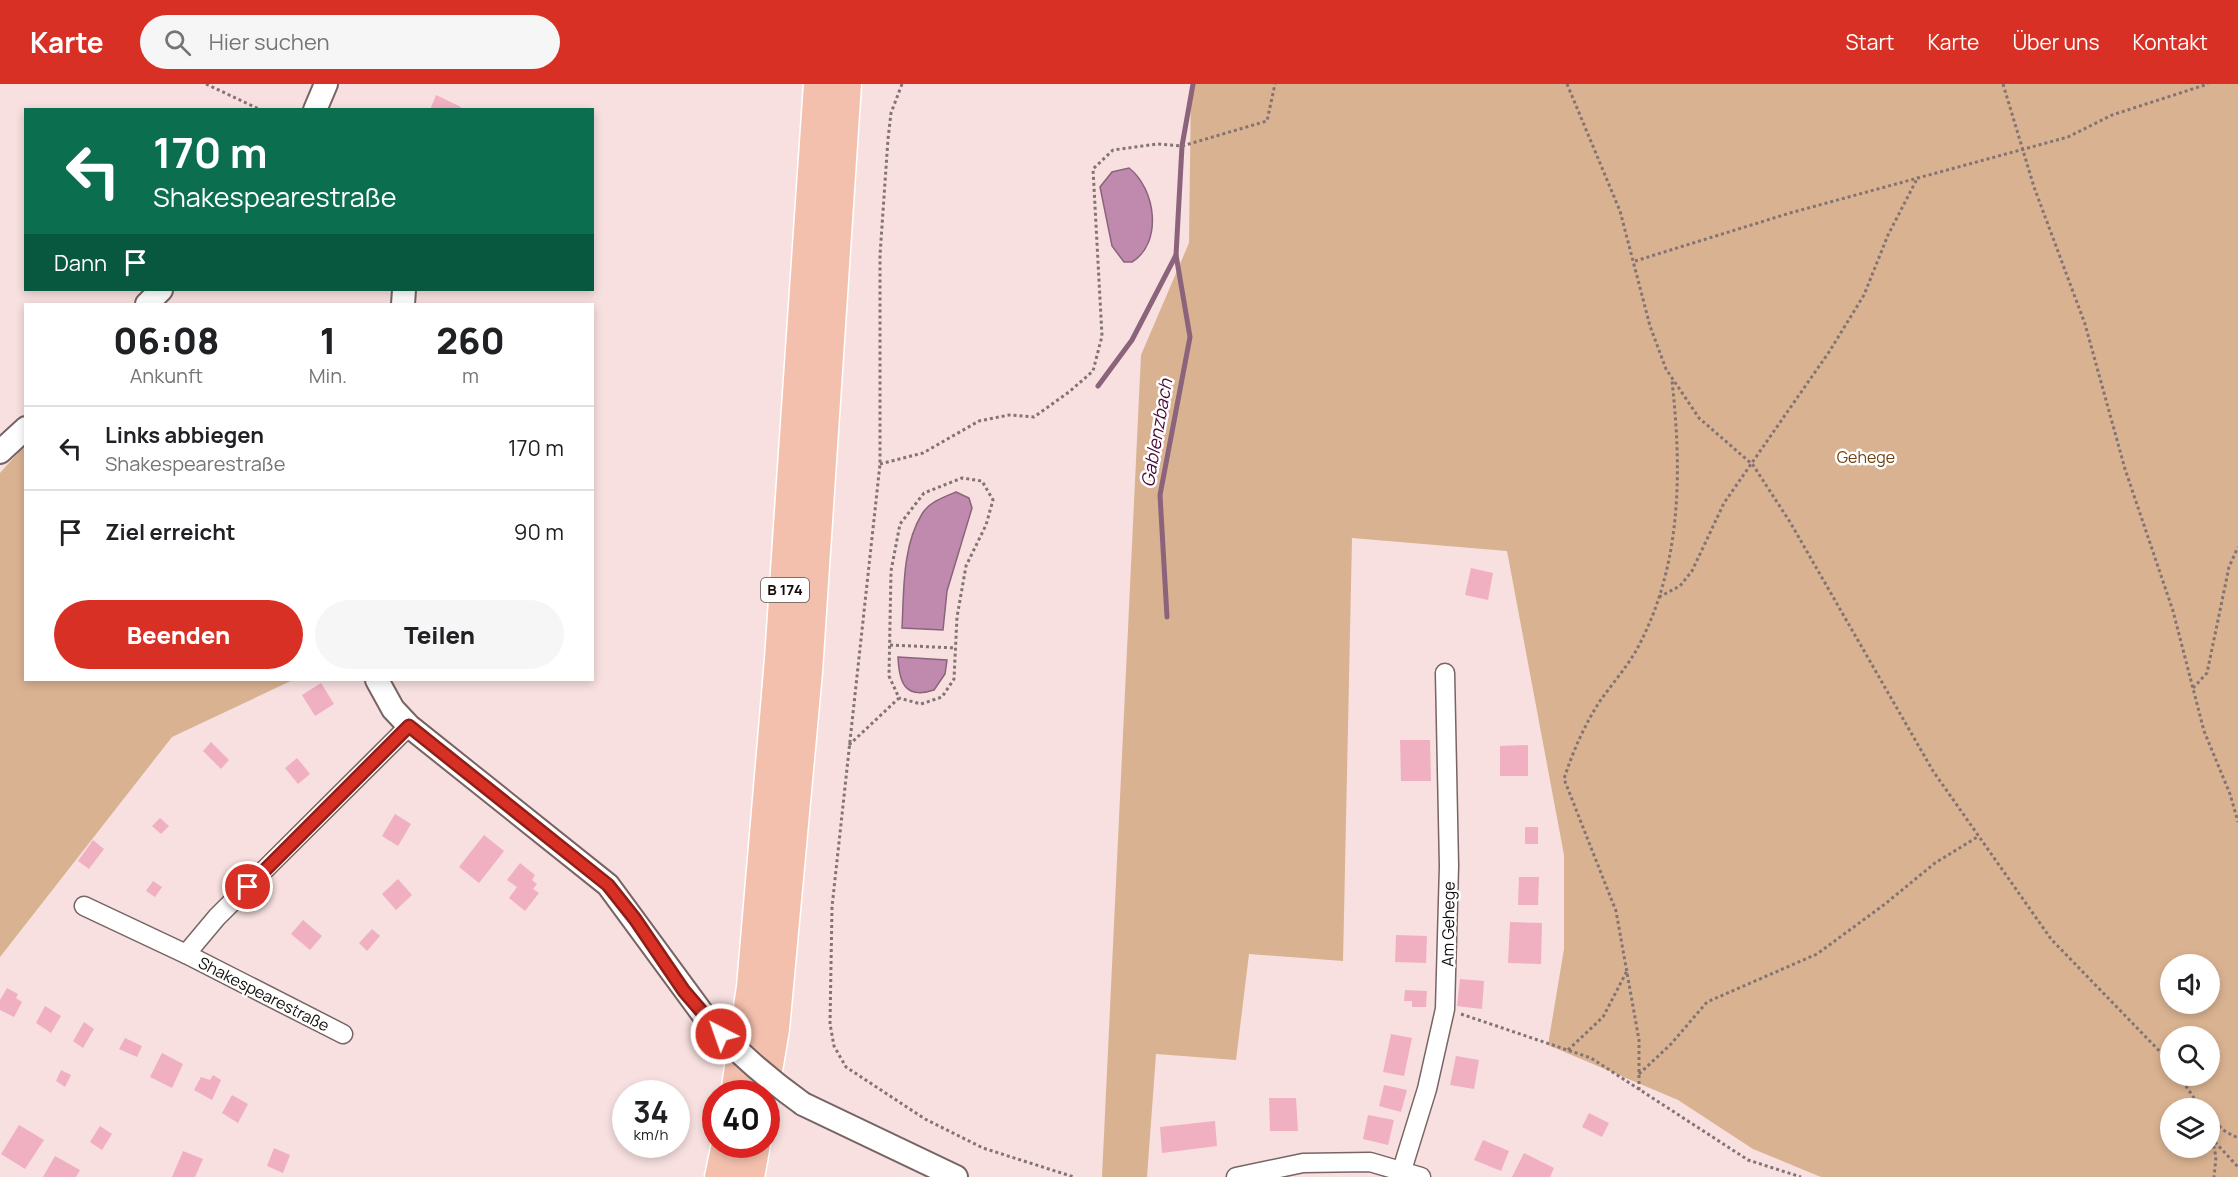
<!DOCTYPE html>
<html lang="de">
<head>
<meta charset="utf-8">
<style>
	:root { --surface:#fff; --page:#f6f6f6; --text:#202124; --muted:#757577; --line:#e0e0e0; --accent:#d93025 }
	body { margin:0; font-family:Manrope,sans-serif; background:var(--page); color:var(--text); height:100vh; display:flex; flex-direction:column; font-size:22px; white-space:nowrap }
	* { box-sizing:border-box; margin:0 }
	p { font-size:20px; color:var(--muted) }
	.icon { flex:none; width:33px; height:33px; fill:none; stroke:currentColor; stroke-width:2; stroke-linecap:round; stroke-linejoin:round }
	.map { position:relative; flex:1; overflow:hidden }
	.side { position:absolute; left:24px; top:219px; width:570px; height:378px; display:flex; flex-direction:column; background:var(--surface); border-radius:0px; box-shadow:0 3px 9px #0003 }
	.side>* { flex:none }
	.banner { position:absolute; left:24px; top:24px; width:570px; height:183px; border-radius:0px; box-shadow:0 3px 9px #0003; background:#0b6e4f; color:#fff; overflow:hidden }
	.tools { position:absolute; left:2160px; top:870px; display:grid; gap:12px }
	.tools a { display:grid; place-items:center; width:60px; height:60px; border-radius:50%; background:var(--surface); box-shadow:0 3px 9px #0003; font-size:30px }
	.speed { position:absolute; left:612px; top:996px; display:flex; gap:12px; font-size:30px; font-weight:700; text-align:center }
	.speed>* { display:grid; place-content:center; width:78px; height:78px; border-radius:50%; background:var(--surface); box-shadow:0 3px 9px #0003; line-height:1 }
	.speed small { font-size:15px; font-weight:400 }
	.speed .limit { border:9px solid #d22; background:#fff; color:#111 }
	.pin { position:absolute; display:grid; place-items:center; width:51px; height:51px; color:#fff; margin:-26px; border:3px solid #fff; border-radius:50%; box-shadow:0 2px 6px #0007 }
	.me { position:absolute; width:66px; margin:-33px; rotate:319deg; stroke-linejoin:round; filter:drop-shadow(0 0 4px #0008) }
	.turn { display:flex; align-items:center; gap:21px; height:126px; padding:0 30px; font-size:27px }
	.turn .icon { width:78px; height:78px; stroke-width:2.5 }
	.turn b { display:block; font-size:42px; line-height:51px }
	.then { display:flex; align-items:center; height:57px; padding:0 30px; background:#0003; gap:12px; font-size:22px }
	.eta { display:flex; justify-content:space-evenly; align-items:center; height:102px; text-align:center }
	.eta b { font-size:36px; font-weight:800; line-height:42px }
	.primary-button { display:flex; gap:12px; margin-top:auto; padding:12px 30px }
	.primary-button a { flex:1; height:69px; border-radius:36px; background:var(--accent); color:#fff; font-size:24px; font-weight:800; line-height:69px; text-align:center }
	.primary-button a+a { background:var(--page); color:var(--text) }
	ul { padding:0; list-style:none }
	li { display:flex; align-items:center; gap:18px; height:84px; padding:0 30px; border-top:2px solid var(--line) }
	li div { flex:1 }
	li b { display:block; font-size:22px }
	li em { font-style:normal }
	header { display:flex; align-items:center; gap:36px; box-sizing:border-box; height:84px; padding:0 30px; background:var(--accent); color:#fff }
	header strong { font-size:28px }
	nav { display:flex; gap:33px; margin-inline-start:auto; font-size:21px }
	.search { width:420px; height:54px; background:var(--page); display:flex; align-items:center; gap:15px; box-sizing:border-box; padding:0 21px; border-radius:33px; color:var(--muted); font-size:22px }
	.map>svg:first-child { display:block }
	.green { fill:#d9b291; fill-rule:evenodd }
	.water { fill:#bf8aad; stroke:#8b647c; stroke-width:1.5 }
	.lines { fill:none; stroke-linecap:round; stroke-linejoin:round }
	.stream { stroke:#8b647c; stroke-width:5 }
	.building { fill:#f0b0c2 }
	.minor-casing { stroke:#776463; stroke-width:21 }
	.tertiary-casing { stroke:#776463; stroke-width:26 }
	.trunk-casing { stroke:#fff; stroke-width:33 }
	.path { stroke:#837473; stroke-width:3; stroke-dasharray:3 3; stroke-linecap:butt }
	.minor { stroke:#fff; stroke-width:18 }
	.tertiary { stroke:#fff; stroke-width:22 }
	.trunk { stroke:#f4c0ae; stroke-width:30 }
	.tertiary-bridge-casing { stroke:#776463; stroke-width:26; stroke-linecap:butt }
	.tertiary-bridge { stroke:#fff; stroke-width:22 }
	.route-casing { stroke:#8d1f18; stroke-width:15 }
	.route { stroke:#d93025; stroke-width:10 }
	.labels { text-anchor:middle; stroke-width:5; stroke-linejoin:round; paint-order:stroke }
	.shield { fill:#fff; stroke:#5a5554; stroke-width:1.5 }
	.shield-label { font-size:15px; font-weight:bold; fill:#130c0b }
	.park-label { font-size:16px; fill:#704314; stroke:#fff }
	.street-label { font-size:16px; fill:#130c0b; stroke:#fff }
	.water-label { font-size:18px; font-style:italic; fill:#490939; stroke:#fff }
</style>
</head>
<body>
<header>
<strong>Karte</strong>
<div class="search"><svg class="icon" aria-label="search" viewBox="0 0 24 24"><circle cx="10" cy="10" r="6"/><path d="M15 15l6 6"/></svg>Hier suchen</div>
<nav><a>Start</a><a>Karte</a><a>Über uns</a><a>Kontakt</a></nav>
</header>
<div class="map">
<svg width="2238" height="1093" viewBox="0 0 2238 1093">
	<rect width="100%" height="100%" fill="#f7e0df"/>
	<g class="green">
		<path d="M 1191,0 L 2238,0 L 2238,1093 L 1821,1093 L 1753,1065 L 1678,1016 L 1548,961 L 1564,865 L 1564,771 L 1507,467 L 1352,454 L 1343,877 L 1249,870 L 1236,976 L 1156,970 L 1147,1093 L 1102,1093 L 1141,271 L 1189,159 ZM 2170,880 L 2210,880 L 2210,920 L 2170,920 ZM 2170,952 L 2210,952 L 2210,992 L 2170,992 ZM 2170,1024 L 2210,1024 L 2210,1064 L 2170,1064 Z"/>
		<path d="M 25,361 L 26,596 L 293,596 L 172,653 L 0,873 L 0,389 Z"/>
	</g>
	<g class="water">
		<path d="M 1129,84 C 1156,105 1163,159 1132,178 L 1124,178 L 1112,162 L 1100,103 L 1112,88 Z"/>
		<path d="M 956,408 L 969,414 L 972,424 L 947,507 L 943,546 L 902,544 C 904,508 902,462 922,430 C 929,418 944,413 956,408 Z"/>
		<path d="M 898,573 L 947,576 L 945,590 L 934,606 C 904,616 899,597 898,573 Z"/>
	</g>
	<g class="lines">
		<g class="stream">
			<path d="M 1098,302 L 1132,256 L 1176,171"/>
			<path d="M 1167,533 L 1160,411 L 1190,253 L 1176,171 L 1182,62 L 1193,0"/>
		</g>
	</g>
	<g class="building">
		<path d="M 436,11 L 461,23 L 460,26 L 430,26 Z"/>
		<path d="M 1471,484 L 1493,489 L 1488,516 L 1465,511 Z"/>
		<path d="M 321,599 L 334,620 L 315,632 L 302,611 Z"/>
		<path d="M 1400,656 L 1430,656 L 1431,697 L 1401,697 Z"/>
		<path d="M 211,658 L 229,676 L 221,685 L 203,667 Z"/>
		<path d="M 1528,661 L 1528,692 L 1500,692 L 1500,662 Z"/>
		<path d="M 297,674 L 310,690 L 298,700 L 285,684 Z"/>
		<path d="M 395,730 L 411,740 L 398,762 L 382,752 Z"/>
		<path d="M 160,734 L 169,742 L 161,750 L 152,742 Z"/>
		<rect x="1525" y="743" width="13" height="17"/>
		<path d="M 484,751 L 504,767 L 479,799 L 459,783 Z"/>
		<path d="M 93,756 L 104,765 L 89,785 L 78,777 Z"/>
		<path d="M 520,779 L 535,791 L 532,796 L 537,800 L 533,805 L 539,809 L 525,827 L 509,814 L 517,803 L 507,796 Z"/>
		<path d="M 1519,793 L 1539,793 L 1538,821 L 1518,821 Z"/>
		<path d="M 398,795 L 412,811 L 396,826 L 382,810 Z"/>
		<path d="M 153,797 L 162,803 L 155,813 L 146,807 Z"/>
		<path d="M 303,836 L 322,852 L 310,866 L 291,850 Z"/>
		<path d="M 1510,838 L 1542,839 L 1541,880 L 1508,879 Z"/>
		<path d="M 372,845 L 380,852 L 367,867 L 359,859 Z"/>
		<path d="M 1396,851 L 1427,852 L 1426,879 L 1395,878 Z"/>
		<path d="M 1460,895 L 1484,897 L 1482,925 L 1457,922 Z"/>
		<path d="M 7,904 L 18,910 L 16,914 L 22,918 L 14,933 L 0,926 L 0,916 Z"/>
		<path d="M 1405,906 L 1427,907 L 1426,923 L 1412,923 L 1412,917 L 1404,917 Z"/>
		<path d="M 45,922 L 61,932 L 51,949 L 36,939 Z"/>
		<path d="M 84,938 L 94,945 L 83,964 L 73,957 Z"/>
		<path d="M 1391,950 L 1412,954 L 1404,992 L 1383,988 Z"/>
		<path d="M 125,954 L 142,962 L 137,973 L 119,965 Z"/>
		<path d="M 162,969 L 183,980 L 172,1004 L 150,993 Z"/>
		<path d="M 1456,972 L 1479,976 L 1474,1005 L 1450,1001 Z"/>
		<path d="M 61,986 L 71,991 L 65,1003 L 56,997 Z"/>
		<path d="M 213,991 L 221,996 L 212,1016 L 194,1006 L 201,993 L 210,996 Z"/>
		<path d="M 1384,1001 L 1407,1006 L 1401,1028 L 1379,1022 Z"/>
		<path d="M 232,1011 L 248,1020 L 238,1039 L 222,1029 Z"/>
		<path d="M 1269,1014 L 1296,1014 L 1298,1047 L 1270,1047 Z"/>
		<path d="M 1589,1029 L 1609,1039 L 1602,1053 L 1582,1043 Z"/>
		<path d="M 1368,1031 L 1394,1036 L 1388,1061 L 1363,1055 Z"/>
		<path d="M 1215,1037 L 1217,1062 L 1162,1069 L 1160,1043 Z"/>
		<path d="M 19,1041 L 44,1056 L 25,1085 L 1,1070 Z"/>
		<path d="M 100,1042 L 112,1050 L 102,1066 L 90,1058 Z"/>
		<path d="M 1483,1056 L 1509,1067 L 1501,1087 L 1474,1076 Z"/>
		<path d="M 274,1064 L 290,1071 L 283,1089 L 267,1082 Z"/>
		<path d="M 183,1067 L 203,1075 L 195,1093 L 172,1093 Z"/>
		<path d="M 1524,1069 L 1554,1084 L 1550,1093 L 1512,1093 Z"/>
		<path d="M 55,1072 L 80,1086 L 76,1093 L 43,1093 Z"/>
	</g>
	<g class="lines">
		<g class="minor-casing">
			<g id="minor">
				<path d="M 84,822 L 186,870 L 217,833 L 409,642"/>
				<path d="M 186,870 L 343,950"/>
				<path d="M 1402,1086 L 1427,1005 L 1445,925 L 1449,782 L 1445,589"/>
				<path d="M 1236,1093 L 1303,1079 L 1370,1078 L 1421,1093"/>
			</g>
		</g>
		<g class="tertiary-casing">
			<g id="tertiary">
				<path d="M 315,26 L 326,0"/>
				<path d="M 147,220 L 161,206"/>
				<path d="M 403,220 L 404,206"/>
				<path d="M 0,368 L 26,344"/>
				<path d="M 377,596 L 393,625 L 409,642 L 608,801 L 708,937"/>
				<path d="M 803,1020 L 956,1093"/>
			</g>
		</g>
		<g class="trunk-casing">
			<g id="trunk">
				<path d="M 736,1010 L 752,903 L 780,575 L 819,0"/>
				<path d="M 763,1010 L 774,945 L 807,588 L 846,0"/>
				<path d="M 720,1093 L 727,1060"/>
				<path d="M 749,1093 L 755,1060"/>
			</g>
		</g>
		<g class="path">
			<path d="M 206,0 L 261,26"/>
			<path d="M 902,0 L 891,29 L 888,55 L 880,171 L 880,380 L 832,823 L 830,940 L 834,962 L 846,983 L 925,1035 L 983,1064 L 1074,1093"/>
			<path d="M 1567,0 L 1620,127 L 1650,242 L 1666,285 L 1699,334 L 1753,381 L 1790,438 L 1933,687 L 2051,855 L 2170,978"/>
			<path d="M 2003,0 L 2034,103 L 2085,240 L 2125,385 L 2173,527 L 2204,647 L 2230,710 L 2238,738"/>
			<path d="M 1635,177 L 1790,129 L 2068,53 L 2112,31 L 2208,0"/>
			<path d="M 880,380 L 923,369 L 979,337 L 1009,331 L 1034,333 L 1069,308 L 1093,287 L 1102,252 L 1093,85 L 1113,66 L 1157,60 L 1182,62 L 1267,37 L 1275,0"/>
			<path d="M 1659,513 L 1680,502 L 1692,487 L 1724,419 L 1829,268 L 1864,211 L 1888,151 L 1918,93"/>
			<path d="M 890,561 L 956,564"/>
			<path d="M 2193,604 L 2207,589 L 2229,483 L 2238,463"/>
			<path d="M 849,661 L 899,614 L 889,592 L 891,487 L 900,440 L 924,409 L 962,394 L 982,397 L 993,416 L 986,441 L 966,482 L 957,533 L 954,595 L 942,613 L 921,620 L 899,614"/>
			<path d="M 1461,930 L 1591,974 L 1748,1076 L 1801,1093"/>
			<path d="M 1568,966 L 1603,933 L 1628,885"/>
			<path d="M 1639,990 L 1671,960 L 1707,918 L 1817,870 L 1885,820 L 1935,779 L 1979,752"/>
			<path d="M 2179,992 L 2201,1024"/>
			<path d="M 1639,1006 L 1639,956 L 1616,827 L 1564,695 C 1573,667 1584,642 1600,617 C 1612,600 1627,583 1637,565 C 1682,482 1682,387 1672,297"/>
			<path d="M 2210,1034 L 2226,1048 L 2238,1054"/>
			<path d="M 2210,1044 L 2216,1073 L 2214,1093"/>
			<path d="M 2215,1058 L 2238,1083"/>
		</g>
		<use href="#minor" class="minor"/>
		<use href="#tertiary" class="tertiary"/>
		<use href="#trunk" class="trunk"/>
		<g class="tertiary-bridge-casing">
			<path id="tertiary-bridge" d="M 708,937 C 737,968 768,995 803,1020"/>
		</g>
		<use href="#tertiary-bridge" class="tertiary-bridge"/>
	</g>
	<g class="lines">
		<g class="route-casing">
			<path id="route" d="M 248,803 L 409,642 L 608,801 L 635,835 L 684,907 L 721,950"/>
		</g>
		<use href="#route" class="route"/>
	</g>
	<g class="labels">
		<rect class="shield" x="761" y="494" width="48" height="24" rx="4.5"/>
		<g class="shield-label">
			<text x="785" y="511">B 174</text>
		</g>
		<g class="park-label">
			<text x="1866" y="379">Gehege</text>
		</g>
		<g class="street-label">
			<text transform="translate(1448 840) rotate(-89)" y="6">Am Gehege</text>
			<text transform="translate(264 910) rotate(27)" y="6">Shakespearestraße</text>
		</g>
		<g class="water-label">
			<text transform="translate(1157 349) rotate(-80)" y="6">Gablenzbach</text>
		</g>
	</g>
</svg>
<div class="tools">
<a><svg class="icon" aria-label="sound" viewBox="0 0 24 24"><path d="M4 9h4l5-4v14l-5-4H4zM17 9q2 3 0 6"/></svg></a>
<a><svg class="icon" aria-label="search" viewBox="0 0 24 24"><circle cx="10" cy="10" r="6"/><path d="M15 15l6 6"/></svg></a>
<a><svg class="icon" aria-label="layers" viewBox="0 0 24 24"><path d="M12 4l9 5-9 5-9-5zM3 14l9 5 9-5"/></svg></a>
</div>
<div class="speed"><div>34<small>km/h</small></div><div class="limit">40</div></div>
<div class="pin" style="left:248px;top:803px;background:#d93025"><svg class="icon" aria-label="arrive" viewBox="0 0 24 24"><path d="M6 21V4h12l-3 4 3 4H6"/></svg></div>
<svg class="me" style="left:721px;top:950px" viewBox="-20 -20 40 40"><circle r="17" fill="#d93025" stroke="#fff" stroke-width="3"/><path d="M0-11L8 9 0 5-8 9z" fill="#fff"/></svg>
<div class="banner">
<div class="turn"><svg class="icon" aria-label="left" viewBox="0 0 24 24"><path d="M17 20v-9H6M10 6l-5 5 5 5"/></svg><div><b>170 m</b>Shakespearestraße</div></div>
<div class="then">Dann<svg class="icon" aria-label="arrive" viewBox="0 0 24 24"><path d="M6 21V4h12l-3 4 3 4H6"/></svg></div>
</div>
<section class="side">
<div class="eta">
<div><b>06:08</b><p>Ankunft</p></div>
<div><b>1</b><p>Min.</p></div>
<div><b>260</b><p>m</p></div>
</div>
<ul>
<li><svg class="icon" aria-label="left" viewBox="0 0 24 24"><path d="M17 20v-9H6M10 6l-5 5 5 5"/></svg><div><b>Links abbiegen</b><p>Shakespearestraße</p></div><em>170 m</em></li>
<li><svg class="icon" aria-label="arrive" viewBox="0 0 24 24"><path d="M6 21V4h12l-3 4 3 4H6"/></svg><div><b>Ziel erreicht</b></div><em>90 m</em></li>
</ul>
<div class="primary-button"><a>Beenden</a><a>Teilen</a></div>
</section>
</div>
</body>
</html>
